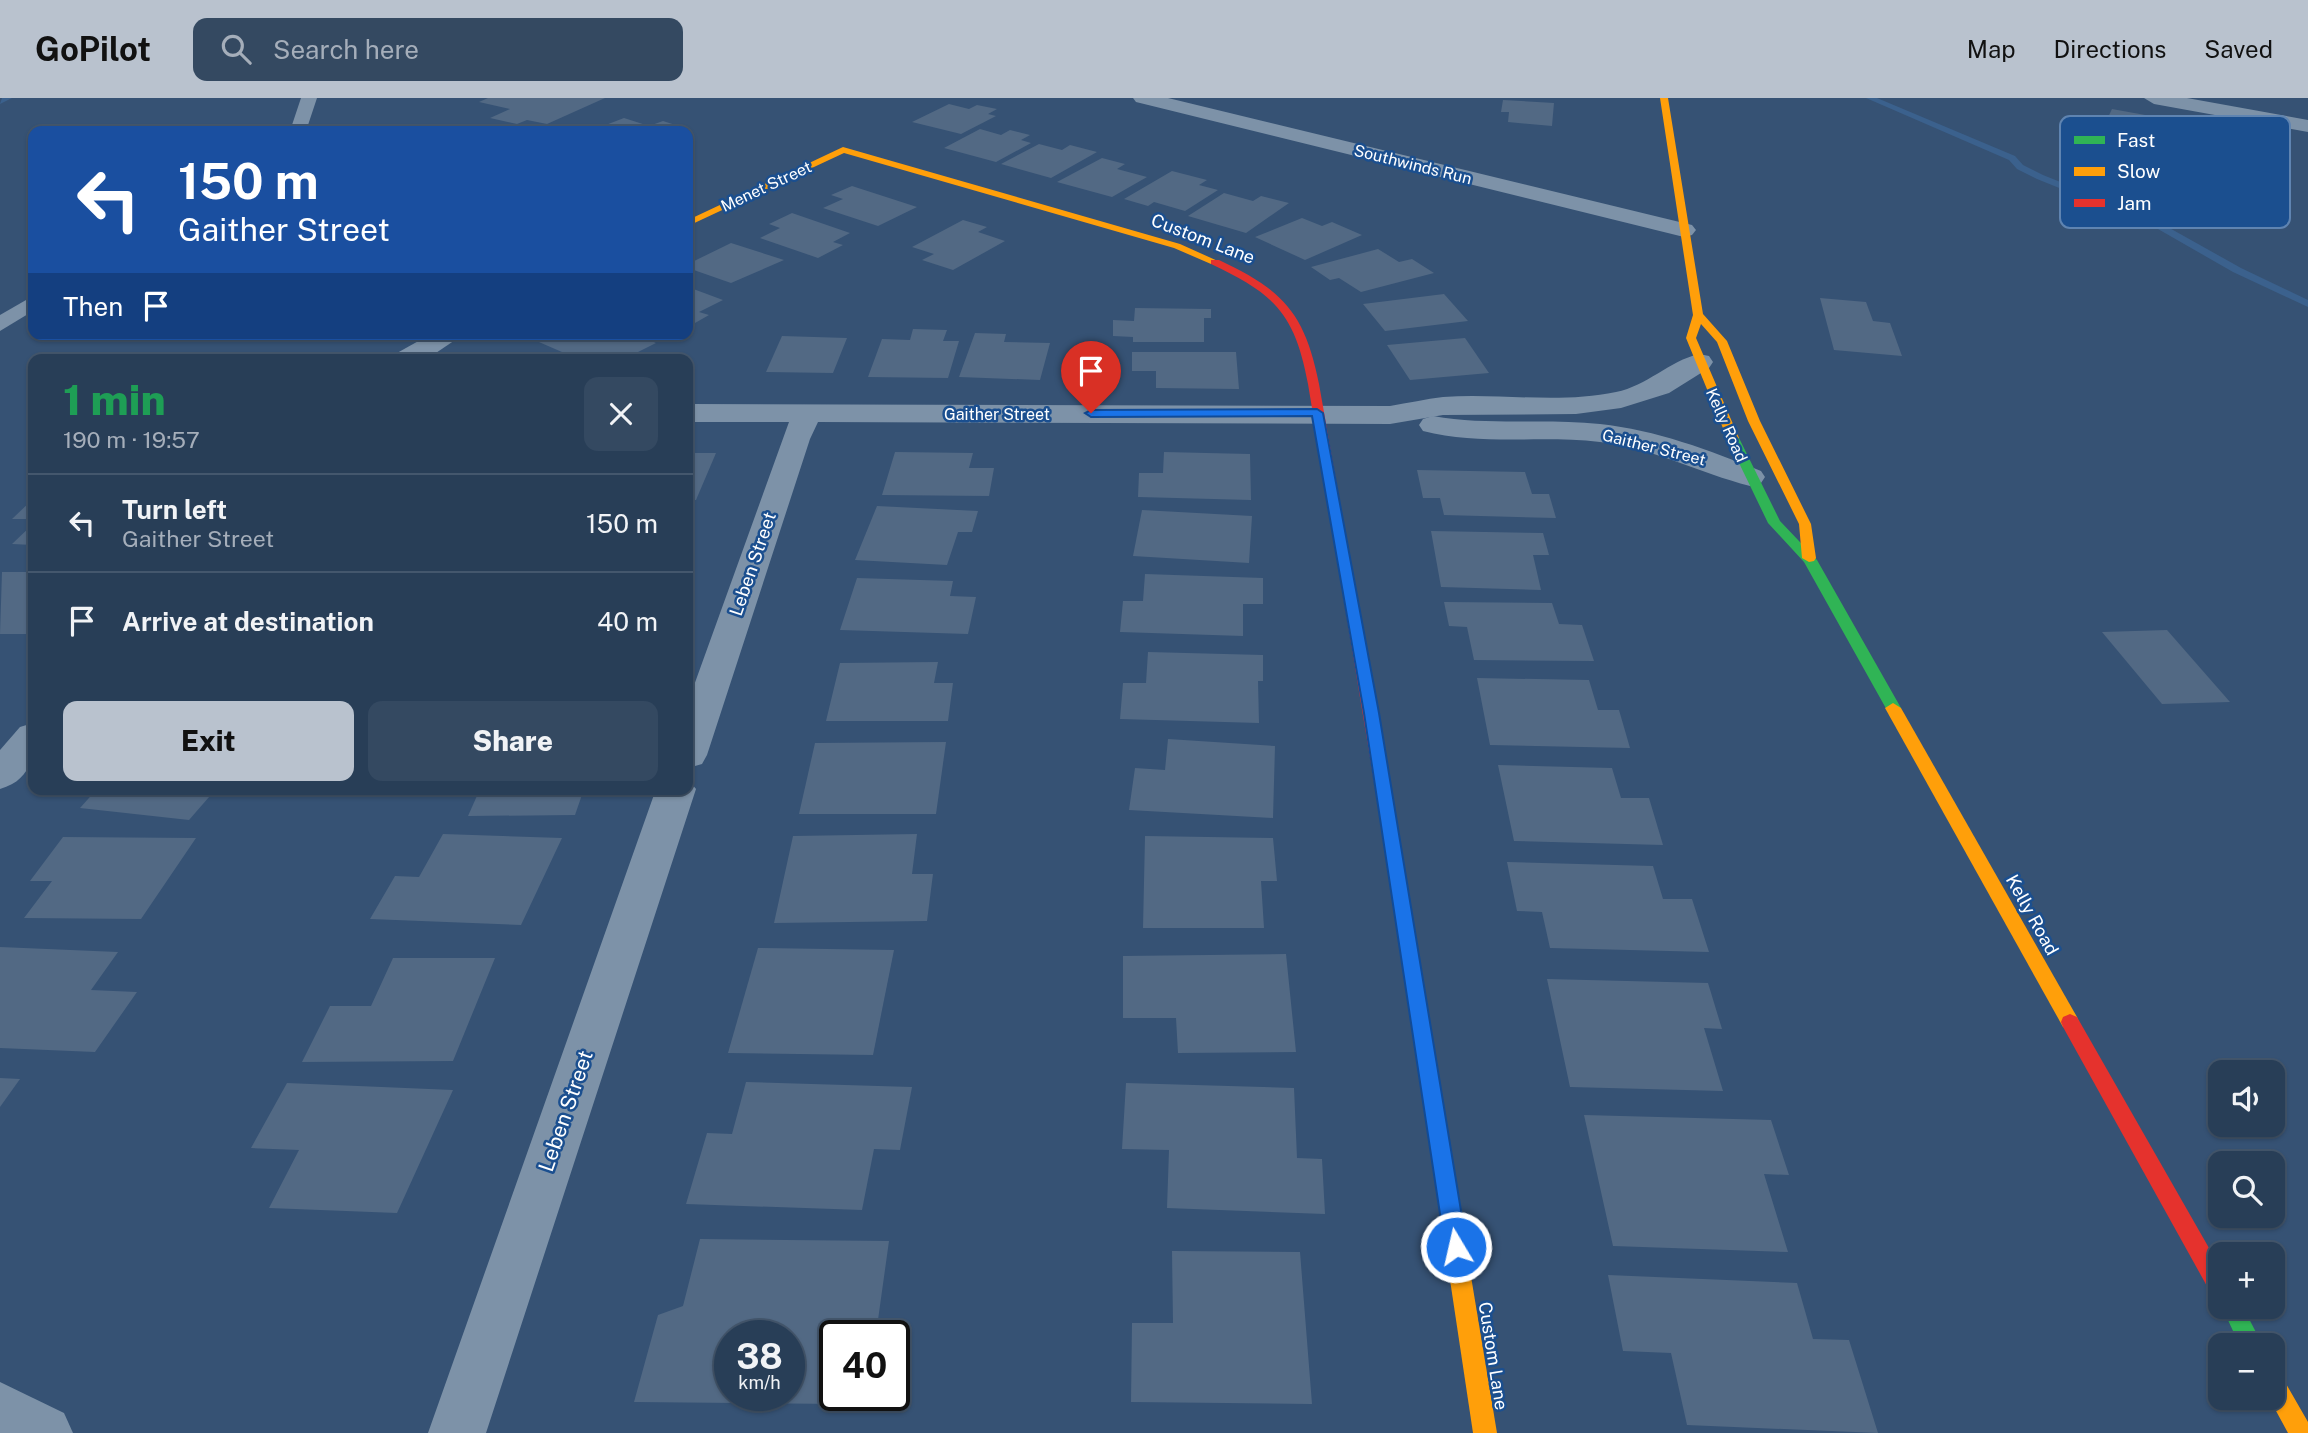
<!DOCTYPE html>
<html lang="en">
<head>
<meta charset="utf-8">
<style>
	:root { --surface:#283e57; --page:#344961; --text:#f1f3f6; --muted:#a5aeba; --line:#44576d; --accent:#b9c2ce }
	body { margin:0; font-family:"Public Sans",sans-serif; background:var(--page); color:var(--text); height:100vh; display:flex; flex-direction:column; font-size:26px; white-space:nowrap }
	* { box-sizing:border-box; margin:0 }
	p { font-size:23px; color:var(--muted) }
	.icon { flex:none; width:38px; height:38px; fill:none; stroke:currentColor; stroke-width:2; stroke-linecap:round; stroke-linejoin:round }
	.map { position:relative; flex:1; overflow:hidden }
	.side { position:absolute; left:28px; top:256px; width:665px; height:441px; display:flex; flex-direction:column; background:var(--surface); border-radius:14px; box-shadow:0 2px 5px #0004,0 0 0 2px var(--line) }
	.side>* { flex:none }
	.banner { position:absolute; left:28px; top:28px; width:665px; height:214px; border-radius:14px; box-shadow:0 2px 5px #0004,0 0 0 2px var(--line); background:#1a4fa0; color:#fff; overflow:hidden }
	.buttons { position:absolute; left:2208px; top:962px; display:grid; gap:14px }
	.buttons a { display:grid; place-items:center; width:77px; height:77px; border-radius:14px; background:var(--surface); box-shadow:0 2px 5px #0004,0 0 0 2px var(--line); font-size:35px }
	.speed { position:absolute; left:714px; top:1222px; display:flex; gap:14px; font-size:35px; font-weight:700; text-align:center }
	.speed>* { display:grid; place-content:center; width:91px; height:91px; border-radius:50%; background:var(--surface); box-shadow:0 2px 5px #0004,0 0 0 2px var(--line); line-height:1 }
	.speed small { font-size:18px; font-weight:400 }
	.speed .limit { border:4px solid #111; border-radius:10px; background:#fff; color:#111 }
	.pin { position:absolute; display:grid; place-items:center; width:60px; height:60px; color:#fff; margin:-72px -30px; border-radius:50% 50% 50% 0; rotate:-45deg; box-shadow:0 0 7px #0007 }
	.pin .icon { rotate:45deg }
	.me { position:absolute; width:77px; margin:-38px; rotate:351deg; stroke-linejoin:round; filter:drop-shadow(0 0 5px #0008) }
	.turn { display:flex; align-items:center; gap:24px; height:147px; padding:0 35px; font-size:32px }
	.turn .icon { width:91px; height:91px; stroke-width:2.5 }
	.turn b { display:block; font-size:49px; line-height:60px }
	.then { display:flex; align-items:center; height:66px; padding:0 35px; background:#0003; gap:14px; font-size:26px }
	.round { display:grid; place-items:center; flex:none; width:74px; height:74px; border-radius:14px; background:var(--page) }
	.headline { display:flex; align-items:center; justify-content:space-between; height:119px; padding:0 35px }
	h1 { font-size:42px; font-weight:800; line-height:52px; color:#1e9e55 }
	.cta { display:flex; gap:14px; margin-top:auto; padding:14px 35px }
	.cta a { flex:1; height:80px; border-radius:14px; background:var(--accent); color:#111; font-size:28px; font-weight:800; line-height:80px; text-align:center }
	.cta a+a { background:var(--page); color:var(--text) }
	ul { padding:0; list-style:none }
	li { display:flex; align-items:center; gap:21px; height:98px; padding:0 35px; border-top:2px solid var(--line) }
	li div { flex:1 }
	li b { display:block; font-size:26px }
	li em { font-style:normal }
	header { display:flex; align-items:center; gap:42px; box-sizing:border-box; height:98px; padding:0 35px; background:var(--accent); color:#111 }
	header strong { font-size:33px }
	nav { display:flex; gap:38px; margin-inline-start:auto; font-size:24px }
	.search { width:490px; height:63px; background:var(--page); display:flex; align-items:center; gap:18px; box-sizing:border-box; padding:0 24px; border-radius:14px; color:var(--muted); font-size:26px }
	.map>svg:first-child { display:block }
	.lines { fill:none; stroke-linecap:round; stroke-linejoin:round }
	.stream { fill:#3b618d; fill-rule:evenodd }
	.building { fill:#526984; fill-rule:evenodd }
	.lane { fill:#7d92a8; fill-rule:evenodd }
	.street { fill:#7d92a8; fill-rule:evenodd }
	.fast { fill:#30b455; fill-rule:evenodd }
	.slow { fill:#ff9f0a; fill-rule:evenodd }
	.jam { fill:#e5322d; fill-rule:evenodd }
	.route { fill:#1a73e8; stroke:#114b97; stroke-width:2 }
	.labels { text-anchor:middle; stroke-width:5; stroke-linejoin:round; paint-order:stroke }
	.far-street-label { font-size:16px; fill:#fff; stroke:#1b4f8f }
	.street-label { font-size:18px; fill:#fff; stroke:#1b4f8f }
	.near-street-label { font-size:21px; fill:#fff; stroke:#1b4f8f }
	.key { fill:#1b4f8f; stroke:#5f84b1; stroke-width:2 }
	.key-label { font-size:19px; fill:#fff }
</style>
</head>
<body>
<header>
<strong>GoPilot</strong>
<div class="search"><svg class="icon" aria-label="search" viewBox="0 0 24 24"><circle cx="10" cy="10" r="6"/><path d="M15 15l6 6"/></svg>Search here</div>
<nav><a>Map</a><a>Directions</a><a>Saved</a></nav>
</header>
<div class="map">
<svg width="2308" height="1335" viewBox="0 0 2308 1335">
	<rect width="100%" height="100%" fill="#365274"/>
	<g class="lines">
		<g class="stream">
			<path d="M 2,0 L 12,0 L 0,6 Z"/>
			<path d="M 1866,0 L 1877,0 L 2015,58 L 2023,67 L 2043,77 L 2157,123 L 2241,170 L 2308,202 L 2308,209 L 2233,174 L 2151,127 L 2037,81 L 2017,71 L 2009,62 Z"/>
		</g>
	</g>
	<g class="building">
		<path d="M 488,0 L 605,0 L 547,26 L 527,22 L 517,26 L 490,20 L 510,11 L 479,4 Z"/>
		<path d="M 1503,2 L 1554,5 L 1552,28 L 1508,24 L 1509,14 L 1501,14 Z"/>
		<path d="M 949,6 L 969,11 L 977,7 L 997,11 L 988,16 L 996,18 L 961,36 L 912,24 Z"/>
		<path d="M 2112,11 L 2206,28 L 2275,41 L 2270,59 L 2104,28 Z"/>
		<path d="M 624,20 L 649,28 L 663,23 L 691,32 L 590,33 Z"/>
		<path d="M 980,31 L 1001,37 L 1010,32 L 1030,37 L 1021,42 L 1031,45 L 996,64 L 944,50 Z"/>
		<path d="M 1039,46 L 1062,52 L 1070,47 L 1097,54 L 1051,80 L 1001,66 Z"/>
		<path d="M 1102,60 L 1125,66 L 1117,71 L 1147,79 L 1112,99 L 1057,84 Z"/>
		<path d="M 1172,73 L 1207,82 L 1199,87 L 1218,92 L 1185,113 L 1154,104 L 1148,108 L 1124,101 Z"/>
		<path d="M 852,88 L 917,109 L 878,128 L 823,110 L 843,101 L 831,97 Z"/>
		<path d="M 1224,95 L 1253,103 L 1261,98 L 1289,105 L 1246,135 L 1188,118 Z"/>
		<path d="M 792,115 L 850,135 L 833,144 L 843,147 L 818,160 L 760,140 L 780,130 L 769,126 Z"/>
		<path d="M 1302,120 L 1322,128 L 1332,124 L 1362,137 L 1305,162 L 1255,139 Z"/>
		<path d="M 963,122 L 987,129 L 978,134 L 1005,143 L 953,172 L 922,162 L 934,156 L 912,149 Z"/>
		<path d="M 731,145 L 784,162 L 731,185 L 688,170 L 688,166 Z"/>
		<path d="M 1378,151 L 1399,164 L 1412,161 L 1434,175 L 1361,194 L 1339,180 L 1330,182 L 1311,169 Z"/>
		<path d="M 688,189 L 723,202 L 699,214 L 709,217 L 688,229 Z"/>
		<path d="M 1444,196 L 1468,223 L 1385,233 L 1363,206 Z"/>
		<path d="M 1820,200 L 1866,204 L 1873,223 L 1890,225 L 1902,258 L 1834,252 Z"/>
		<path d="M 1135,210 L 1211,211 L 1211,220 L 1204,220 L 1204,244 L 1133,244 L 1133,239 L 1113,238 L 1113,222 L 1134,223 Z"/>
		<path d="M 913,231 L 947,232 L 943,243 L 959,243 L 948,280 L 868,279 L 882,241 L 910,242 Z"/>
		<path d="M 975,235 L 1006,236 L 1004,244 L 1050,245 L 1040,282 L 959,279 Z"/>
		<path d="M 542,236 L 636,236 L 656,245 L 628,259 L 618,254 L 605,261 L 578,261 L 532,241 Z"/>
		<path d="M 782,238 L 847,240 L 833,275 L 766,274 Z"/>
		<path d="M 1465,240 L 1489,275 L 1410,282 L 1387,247 Z"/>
		<path d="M 1132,254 L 1236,254 L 1239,291 L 1156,290 L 1156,273 L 1132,273 Z"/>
		<path d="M 895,354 L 973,355 L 969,370 L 994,370 L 989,398 L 882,397 Z"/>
		<path d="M 1164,354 L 1250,356 L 1251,402 L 1138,399 L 1139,375 L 1163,375 Z"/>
		<path d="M 688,355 L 716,355 L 696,402 L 688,402 Z"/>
		<path d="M 1417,372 L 1525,374 L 1532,396 L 1549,396 L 1556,420 L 1444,417 L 1440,400 L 1423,400 Z"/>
		<path d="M 33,401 L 33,421 L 12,421 Z"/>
		<path d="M 877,408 L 978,413 L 972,434 L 958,434 L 947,467 L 855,462 Z"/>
		<path d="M 1142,412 L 1252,418 L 1249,465 L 1133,458 Z"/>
		<path d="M 33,426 L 33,447 L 12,446 Z"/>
		<path d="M 1431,433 L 1543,435 L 1549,457 L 1533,457 L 1541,492 L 1441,489 Z"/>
		<path d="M 2,474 L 33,474 L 33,530 L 27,536 L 0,536 Z"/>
		<path d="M 1145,476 L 1263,480 L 1263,506 L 1243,506 L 1243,538 L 1120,534 L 1123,503 L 1143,503 Z"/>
		<path d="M 857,480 L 953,483 L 950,498 L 976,499 L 968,536 L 840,532 Z"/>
		<path d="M 1444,504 L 1552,505 L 1559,526 L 1582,527 L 1594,563 L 1474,562 L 1467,529 L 1449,528 Z"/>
		<path d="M 2167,532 L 2230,604 L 2162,606 L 2102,534 Z"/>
		<path d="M 1148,554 L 1263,557 L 1263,583 L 1258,583 L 1259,625 L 1120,621 L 1123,585 L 1146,585 Z"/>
		<path d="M 938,564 L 934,585 L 953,585 L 948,623 L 826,623 L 840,565 Z"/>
		<path d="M 1477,580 L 1589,582 L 1598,612 L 1619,612 L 1630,650 L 1490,647 Z"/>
		<path d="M 1168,641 L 1275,648 L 1273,720 L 1129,712 L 1135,670 L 1165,672 Z"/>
		<path d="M 946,644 L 936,716 L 799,716 L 815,645 Z"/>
		<path d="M 1498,667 L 1612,670 L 1621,700 L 1649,700 L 1663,747 L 1514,743 Z"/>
		<path d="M 97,691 L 216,691 L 189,722 L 80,710 Z"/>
		<path d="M 480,691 L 584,691 L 575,717 L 468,718 Z"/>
		<path d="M 443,736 L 562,740 L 521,827 L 370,821 L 395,778 L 419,779 Z"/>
		<path d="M 917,736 L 912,776 L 933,776 L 927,823 L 774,825 L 793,738 Z"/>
		<path d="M 1145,738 L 1273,740 L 1277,783 L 1261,783 L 1264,830 L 1143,830 Z"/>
		<path d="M 63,739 L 196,740 L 141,821 L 24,820 L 52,783 L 30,783 Z"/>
		<path d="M 1507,764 L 1653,768 L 1663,801 L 1692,801 L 1709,854 L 1550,850 L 1542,814 L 1517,813 Z"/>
		<path d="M 0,849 L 118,854 L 91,892 L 137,894 L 95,954 L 0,950 Z"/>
		<path d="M 758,850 L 894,852 L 873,957 L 728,955 Z"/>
		<path d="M 1286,856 L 1296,954 L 1178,955 L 1176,920 L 1123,920 L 1123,858 Z"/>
		<path d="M 393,860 L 495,860 L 453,963 L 302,964 L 330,908 L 371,908 Z"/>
		<path d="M 1547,881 L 1708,885 L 1722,931 L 1704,930 L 1723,993 L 1570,989 Z"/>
		<path d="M 0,980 L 20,981 L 0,1009 Z"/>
		<path d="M 746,984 L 912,989 L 900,1052 L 874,1051 L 862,1112 L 686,1106 L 707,1035 L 732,1036 Z"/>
		<path d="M 287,985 L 453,992 L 397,1115 L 269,1110 L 299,1052 L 251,1050 Z"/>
		<path d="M 1126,985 L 1294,990 L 1297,1060 L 1322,1061 L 1325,1116 L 1167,1110 L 1169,1052 L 1122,1051 Z"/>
		<path d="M 1584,1017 L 1771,1022 L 1789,1077 L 1764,1076 L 1788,1154 L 1613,1148 Z"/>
		<path d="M 700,1141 L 889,1143 L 877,1229 L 854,1228 L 852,1237 L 835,1237 L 835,1297 L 842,1297 L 841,1306 L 634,1304 L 658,1217 L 683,1208 ZM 730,1237 L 789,1237 L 789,1297 L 730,1297 Z"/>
		<path d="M 1172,1153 L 1300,1154 L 1312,1306 L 1131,1304 L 1132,1225 L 1173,1225 Z"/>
		<path d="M 1608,1177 L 1797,1185 L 1813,1241 L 1849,1242 L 1878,1335 L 1687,1327 L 1671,1255 L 1623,1253 Z"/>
	</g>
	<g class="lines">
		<g class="lane">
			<path d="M 301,0 L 317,0 L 306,33 L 290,33 Z"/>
			<path d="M 33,198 L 33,213 L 0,233 L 0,217 Z"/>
		</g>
		<g class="street">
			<path d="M 1133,0 L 1168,0 L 1692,127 L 1696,132 L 1692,137 L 1684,139 L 1136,4 Z"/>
			<path d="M 2144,0 L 2187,0 L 2308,22 L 2308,34 L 2154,6 Z"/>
			<path d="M 431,236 L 464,236 L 427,261 L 394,261 L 397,255 Z"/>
			<path d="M 1699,256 L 1709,258 L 1713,264 L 1709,270 L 1669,295 L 1621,310 L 1576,316 L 1443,317 L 1390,326 L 818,324 L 810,341 L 707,657 L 702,666 L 688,670 L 688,604 L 789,324 L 688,324 L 688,306 L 1390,308 C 1408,305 1426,301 1443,299 C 1500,295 1560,306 1616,294 C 1647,288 1669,263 1699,256 Z"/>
			<path d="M 1433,318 C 1489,328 1544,320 1600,326 C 1656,332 1709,352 1761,373 L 1765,379 L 1761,385 L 1750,388 C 1699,375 1654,350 1600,344 C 1541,337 1481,348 1423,333 L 1419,327 L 1423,321 Z"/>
			<path d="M 33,625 C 34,655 34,681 0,691 L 0,652 L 20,629 Z"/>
			<path d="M 688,681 L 696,691 L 486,1335 L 428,1335 L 656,691 L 688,691 Z"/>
			<path d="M 0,1284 L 64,1315 L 73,1335 L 0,1335 Z"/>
		</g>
		<g class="fast">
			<path d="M 1733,336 L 1739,340 L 1780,423 L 1817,462 L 1901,610 L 1898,614 L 1888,614 L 1804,464 L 1768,425 L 1727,340 Z"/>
			<path d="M 1388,714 L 1394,716 L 1396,720 L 1455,1082 L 1452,1089 L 1445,1091 L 1438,1089 L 1435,1082 L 1380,720 L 1382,716 Z"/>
			<path d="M 2221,1207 L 2243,1209 L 2263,1248 L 2240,1248 Z"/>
		</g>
		<g class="slow">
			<path d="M 1660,0 L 1668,0 L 1703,216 L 1727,243 L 1760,323 L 1811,426 L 1816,460 L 1814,463 L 1809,464 L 1802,460 L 1799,426 L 1748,323 L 1717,244 L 1701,226 L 1696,240 L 1739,340 L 1733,344 L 1727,340 L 1686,240 L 1693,217 Z"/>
			<path d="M 843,49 L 1180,146 L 1220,164 L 1211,166 L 1174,150 L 844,55 L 688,128 L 688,122 Z"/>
			<path d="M 1893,605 L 1901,610 L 2077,919 L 2079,924 L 2077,929 L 2070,932 L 2063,929 L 1885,610 Z"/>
			<path d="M 1445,1073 L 1452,1075 L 1455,1082 L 1497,1335 L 1473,1335 L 1435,1082 L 1438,1075 Z"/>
			<path d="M 2273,1274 L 2281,1277 L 2308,1324 L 2308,1335 L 2288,1335 L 2269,1300 L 2273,1300 Z"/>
		</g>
		<g class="jam">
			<path d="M 1211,162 L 1219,162 C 1283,192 1305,215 1319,286 L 1396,720 L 1394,724 L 1382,724 L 1380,720 L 1308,286 C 1295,216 1275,196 1211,166 Z"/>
			<path d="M 2070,916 L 2077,919 L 2221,1171 L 2221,1202 L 2213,1199 L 2063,929 L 2061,924 L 2063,919 Z"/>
		</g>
	</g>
	<path class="route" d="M 1317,311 L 1323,315 L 1379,615 L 1467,1149 L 1463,1156 L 1456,1159 L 1448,1156 L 1445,1149 L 1364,615 L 1312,318 L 1091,319 L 1085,315 L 1091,312 Z"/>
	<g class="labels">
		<g class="far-street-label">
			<text transform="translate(1413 66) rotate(14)" y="6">Southwinds Run</text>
			<text transform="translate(766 88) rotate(-25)" y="6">Menet Street</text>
			<text x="997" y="322">Gaither Street</text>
			<text transform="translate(1727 327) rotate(66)" y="6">Kelly Road</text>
			<text transform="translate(1654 349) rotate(14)" y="6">Gaither Street</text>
		</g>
		<g class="street-label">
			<text transform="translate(1203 141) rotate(21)" y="6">Custom Lane</text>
			<text transform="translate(753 466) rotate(-71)" y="6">Leben Street</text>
			<text transform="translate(2032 817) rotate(61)" y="6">Kelly Road</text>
			<text transform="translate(1493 1258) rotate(81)" y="6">Custom Lane</text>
		</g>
		<g class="near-street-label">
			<text transform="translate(566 1013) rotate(-71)" y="7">Leben Street</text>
		</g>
	</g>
	<rect x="2060" y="18" width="230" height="112" rx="10" class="key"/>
	<rect x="2074" y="38" width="31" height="8" fill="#30b455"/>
	<rect x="2074" y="69" width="31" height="9" fill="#ff9f0a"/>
	<rect x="2074" y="101" width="31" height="8" fill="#e5322d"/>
	<g class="key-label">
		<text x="2117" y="49">Fast</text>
		<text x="2117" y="80">Slow</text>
		<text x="2117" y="112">Jam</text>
	</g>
</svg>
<div class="buttons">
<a><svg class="icon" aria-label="sound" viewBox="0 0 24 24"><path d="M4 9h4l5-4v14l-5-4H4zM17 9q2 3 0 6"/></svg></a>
<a><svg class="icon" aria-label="search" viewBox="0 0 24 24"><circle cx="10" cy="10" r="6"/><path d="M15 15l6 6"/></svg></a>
<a>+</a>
<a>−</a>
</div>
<div class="speed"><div>38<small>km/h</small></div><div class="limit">40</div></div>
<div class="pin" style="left:1091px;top:315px;background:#d93025"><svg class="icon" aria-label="arrive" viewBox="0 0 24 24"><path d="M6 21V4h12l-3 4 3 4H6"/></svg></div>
<svg class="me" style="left:1456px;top:1149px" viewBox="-20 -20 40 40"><circle r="17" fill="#1a73e8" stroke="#fff" stroke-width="3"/><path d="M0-11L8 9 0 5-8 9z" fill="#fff"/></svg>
<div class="banner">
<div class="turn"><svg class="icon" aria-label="left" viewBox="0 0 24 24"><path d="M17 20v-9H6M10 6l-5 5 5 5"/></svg><div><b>150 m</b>Gaither Street</div></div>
<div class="then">Then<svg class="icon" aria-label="arrive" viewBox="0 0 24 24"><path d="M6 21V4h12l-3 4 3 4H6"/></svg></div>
</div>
<section class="side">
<div class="headline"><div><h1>1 min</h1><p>190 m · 19:57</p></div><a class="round"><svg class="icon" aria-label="close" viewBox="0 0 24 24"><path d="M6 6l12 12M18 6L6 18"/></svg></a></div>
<ul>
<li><svg class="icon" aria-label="left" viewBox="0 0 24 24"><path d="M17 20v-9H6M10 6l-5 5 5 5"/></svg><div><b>Turn left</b><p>Gaither Street</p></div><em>150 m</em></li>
<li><svg class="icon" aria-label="arrive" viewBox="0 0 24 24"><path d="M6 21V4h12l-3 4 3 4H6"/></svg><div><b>Arrive at destination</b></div><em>40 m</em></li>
</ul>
<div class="cta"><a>Exit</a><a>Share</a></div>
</section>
</div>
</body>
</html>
